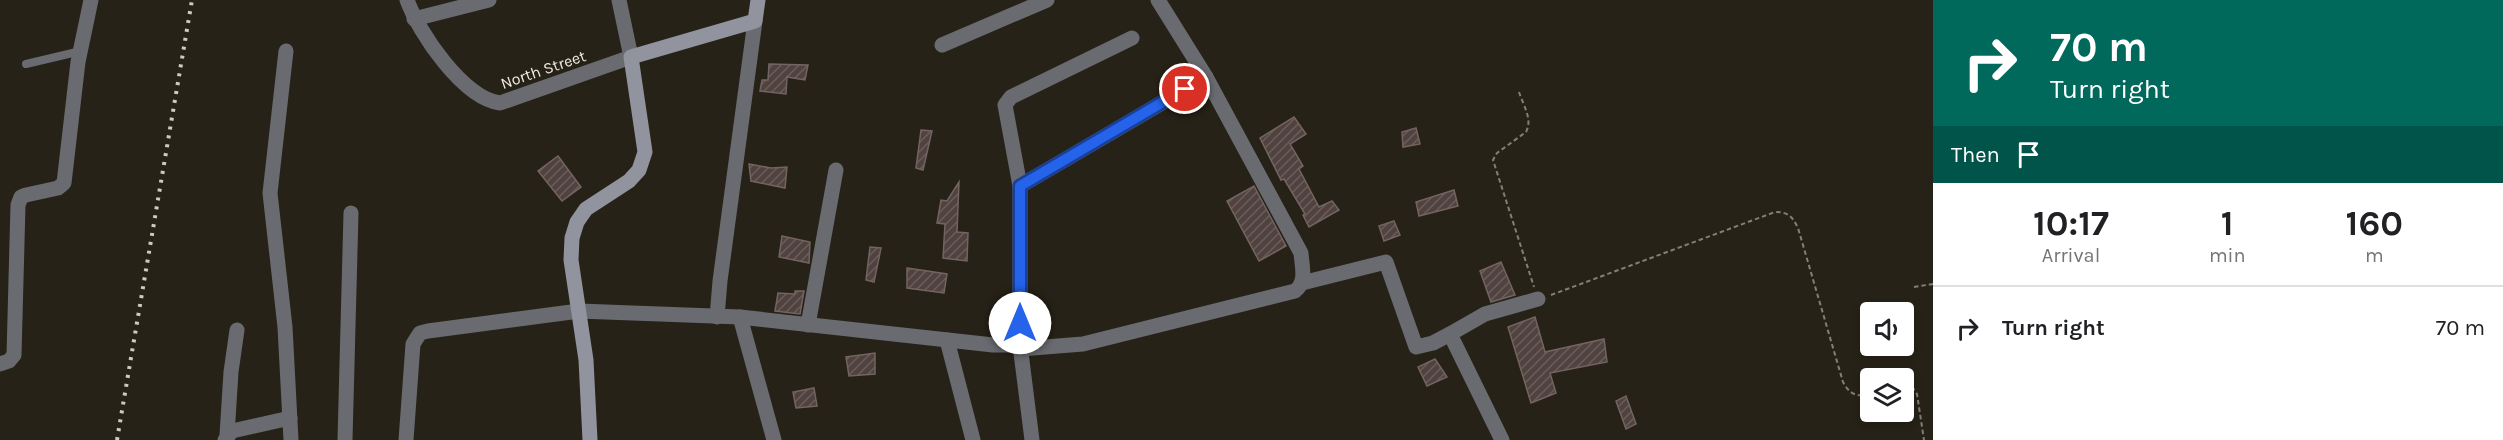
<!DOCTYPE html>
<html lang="en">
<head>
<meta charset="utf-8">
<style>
	:root { --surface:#fff; --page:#f6f6f6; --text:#202124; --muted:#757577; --line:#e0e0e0 }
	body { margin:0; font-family:Karla,sans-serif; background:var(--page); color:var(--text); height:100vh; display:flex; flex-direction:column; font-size:22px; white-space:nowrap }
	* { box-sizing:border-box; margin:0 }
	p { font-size:20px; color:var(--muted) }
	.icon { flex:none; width:33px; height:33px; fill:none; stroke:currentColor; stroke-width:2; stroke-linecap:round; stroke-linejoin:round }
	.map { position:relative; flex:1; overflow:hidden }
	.drawer { display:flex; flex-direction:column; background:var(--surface); width:570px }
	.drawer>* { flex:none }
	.guide { background:#00695c; color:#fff; overflow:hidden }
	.controls { position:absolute; left:1860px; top:302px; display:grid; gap:12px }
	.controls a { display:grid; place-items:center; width:54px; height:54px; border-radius:6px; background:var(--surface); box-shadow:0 3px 9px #0003; font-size:30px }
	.pin { position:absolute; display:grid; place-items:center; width:51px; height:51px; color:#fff; margin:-26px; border:3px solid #fff; border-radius:50%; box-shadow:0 2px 6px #0007 }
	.me { position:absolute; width:66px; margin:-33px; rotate:0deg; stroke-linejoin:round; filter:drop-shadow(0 0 4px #0008) }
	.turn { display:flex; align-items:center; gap:21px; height:126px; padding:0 18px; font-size:27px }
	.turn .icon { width:78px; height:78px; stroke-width:2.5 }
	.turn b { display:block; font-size:42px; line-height:51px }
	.then { display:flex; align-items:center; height:57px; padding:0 18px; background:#0003; gap:12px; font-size:22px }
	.eta { display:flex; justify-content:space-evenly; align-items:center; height:102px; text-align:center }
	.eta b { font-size:36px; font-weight:700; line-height:42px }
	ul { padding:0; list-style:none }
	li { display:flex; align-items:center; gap:18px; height:84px; padding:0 18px; border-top:2px solid var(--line) }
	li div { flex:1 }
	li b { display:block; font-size:22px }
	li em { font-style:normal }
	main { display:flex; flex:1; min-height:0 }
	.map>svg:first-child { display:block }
	.building { fill:url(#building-hatch); stroke:#746461; stroke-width:1.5 }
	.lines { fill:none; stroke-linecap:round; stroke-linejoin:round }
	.path { stroke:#837f76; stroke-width:2; stroke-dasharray:4.5 3; stroke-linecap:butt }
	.lane { stroke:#696b71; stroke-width:8 }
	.street { stroke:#696b71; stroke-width:15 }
	.secondary { stroke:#91949e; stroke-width:15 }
	.rail { stroke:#cdcac1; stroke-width:4; stroke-dasharray:3 6; stroke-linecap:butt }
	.route-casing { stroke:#184099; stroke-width:15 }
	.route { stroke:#2563eb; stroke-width:10 }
	.labels { text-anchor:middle; stroke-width:6; stroke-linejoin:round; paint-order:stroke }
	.street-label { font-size:16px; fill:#efece4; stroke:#272217 }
</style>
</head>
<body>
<main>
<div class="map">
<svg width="1933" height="440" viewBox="0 0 1933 440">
	<defs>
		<pattern id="building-hatch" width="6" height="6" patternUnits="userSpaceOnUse" patternTransform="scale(1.5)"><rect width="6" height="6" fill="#50423f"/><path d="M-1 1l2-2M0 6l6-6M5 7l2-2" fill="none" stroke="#6a5d5b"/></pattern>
	</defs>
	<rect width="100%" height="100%" fill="#272217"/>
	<g class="building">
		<path d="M 769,64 L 808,65 L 805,80 L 787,77 L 786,94 L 760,91 L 762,80 L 768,80 Z"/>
		<path d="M 1294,117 L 1306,134 L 1290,144 L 1303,166 L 1299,169 L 1319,207 L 1332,201 L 1339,210 L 1309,227 L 1303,215 L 1305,214 L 1284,179 L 1281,180 L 1260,138 Z"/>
		<path d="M 1416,128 L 1420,144 L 1403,147 L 1402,132 Z"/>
		<path d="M 921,130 L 932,131 L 923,170 L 916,168 Z"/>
		<path d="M 558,156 L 581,187 L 562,201 L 538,171 Z"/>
		<path d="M 749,164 L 771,168 L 787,167 L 785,188 L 751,181 Z"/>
		<path d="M 959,182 L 957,232 L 968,233 L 967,261 L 943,258 L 945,224 L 937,223 L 941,200 L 947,201 Z"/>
		<path d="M 1254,186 L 1286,246 L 1259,261 L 1227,201 Z"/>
		<path d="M 1454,190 L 1458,206 L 1419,216 L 1416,202 Z"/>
		<path d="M 1394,221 L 1400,235 L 1384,241 L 1379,226 Z"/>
		<path d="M 782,236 L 810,242 L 809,263 L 779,257 Z"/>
		<path d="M 870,247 L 881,248 L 874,282 L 866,280 Z"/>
		<path d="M 1501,262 L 1515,295 L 1491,302 L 1480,271 Z"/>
		<path d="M 907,268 L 947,274 L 944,293 L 907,288 Z"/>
		<path d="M 795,291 L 804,291 L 800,314 L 775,311 L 778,293 L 795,294 Z"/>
		<path d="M 1535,317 L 1545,352 L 1604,339 L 1607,362 L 1550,373 L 1556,393 L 1531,403 L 1508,327 Z"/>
		<path d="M 875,353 L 875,374 L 849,376 L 846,357 Z"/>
		<path d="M 1435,359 L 1447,377 L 1427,386 L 1418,367 Z"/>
		<path d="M 814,388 L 817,406 L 796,408 L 793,392 Z"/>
		<path d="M 1626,396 L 1636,424 L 1626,429 L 1616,401 Z"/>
	</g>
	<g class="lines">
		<g class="path">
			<path d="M 1519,92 C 1523,105 1533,119 1526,132 L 1497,153 L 1493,160 L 1534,287"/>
			<path d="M 1914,287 L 1933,284"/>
			<path d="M 1551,295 L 1775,212 C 1788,212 1792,216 1798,228 L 1843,382 C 1850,395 1857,397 1870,394"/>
			<path d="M 1904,386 L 1913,388 L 1917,394 L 1924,440"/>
		</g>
		<path class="lane" d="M 26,64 L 81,51"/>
		<g class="street">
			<path d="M 407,0 C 419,33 463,98 500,103 L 631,57 L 619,0"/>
			<path d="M 1158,0 L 1206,77"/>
			<path d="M 414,19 L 489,0"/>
			<path d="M 942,45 L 1047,0"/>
			<path d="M 286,51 L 270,193 L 285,327 L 291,440"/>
			<path d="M 1020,186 L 1206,77 L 1301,253 C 1302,267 1307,282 1295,291 L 1083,344 L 1020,349"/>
			<path d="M 1302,283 L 1386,262 L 1416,347 L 1433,343 L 1450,334"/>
			<path d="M 717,317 L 720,281 L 755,21"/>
			<path d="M 740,317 L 774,440"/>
			<path d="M 808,325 L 836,170"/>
			<path d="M 947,340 L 973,440"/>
			<path d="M 0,364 L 9,361 L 14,355 L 18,205 L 21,197 L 26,195 L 58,188 L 64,183 L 78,62 L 91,0"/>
			<path d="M 227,435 L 231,372 L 237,330"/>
			<path d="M 225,440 L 232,431 L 290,418"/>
			<path d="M 345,440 L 351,213"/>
			<path d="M 406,440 L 413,344 L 420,333 L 428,331 L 579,311 L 740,317 L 993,345 L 1020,345"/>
			<path d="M 1032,440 L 1020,345 L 1020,186 L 1005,105 L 1011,97 L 1132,38"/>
			<path d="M 1502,440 L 1450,334 L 1485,314 L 1538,299"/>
		</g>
		<path class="secondary" d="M 590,440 L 586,360 L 571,260 L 572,238 L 577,222 L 586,209 L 629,181 L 639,170 L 645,152 L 631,57 L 755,21 L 758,0"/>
		<path class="rail" d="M 117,440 L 192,0"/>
	</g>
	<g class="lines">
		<g class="route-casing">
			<path id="route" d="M 1020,323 L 1020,186 L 1185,89"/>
		</g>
		<use href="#route" class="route"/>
	</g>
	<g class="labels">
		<g class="street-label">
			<text transform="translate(543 69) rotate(-19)" y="6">North Street</text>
		</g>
	</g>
</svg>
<div class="controls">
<a><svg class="icon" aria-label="sound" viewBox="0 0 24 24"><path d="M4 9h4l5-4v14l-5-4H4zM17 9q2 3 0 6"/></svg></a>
<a><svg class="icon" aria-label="layers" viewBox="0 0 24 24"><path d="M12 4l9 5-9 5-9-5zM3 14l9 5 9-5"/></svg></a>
</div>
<div class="pin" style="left:1185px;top:89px;background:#d93025"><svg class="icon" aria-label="arrive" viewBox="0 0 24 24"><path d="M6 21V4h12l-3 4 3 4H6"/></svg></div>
<svg class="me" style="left:1020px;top:323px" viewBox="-20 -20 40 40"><circle r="19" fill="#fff"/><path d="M0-13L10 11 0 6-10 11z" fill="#2563eb"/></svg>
</div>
<section class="drawer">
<div class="guide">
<div class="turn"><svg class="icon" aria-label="right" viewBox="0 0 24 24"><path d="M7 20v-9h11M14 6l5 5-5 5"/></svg><div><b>70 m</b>Turn right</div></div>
<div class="then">Then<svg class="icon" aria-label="arrive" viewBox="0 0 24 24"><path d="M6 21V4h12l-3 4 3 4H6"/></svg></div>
</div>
<div class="eta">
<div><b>10:17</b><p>Arrival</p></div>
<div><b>1</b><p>min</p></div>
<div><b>160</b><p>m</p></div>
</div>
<ul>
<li><svg class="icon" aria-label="right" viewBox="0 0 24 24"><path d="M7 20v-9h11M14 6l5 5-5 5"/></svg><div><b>Turn right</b></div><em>70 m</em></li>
</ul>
</section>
</main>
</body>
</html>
